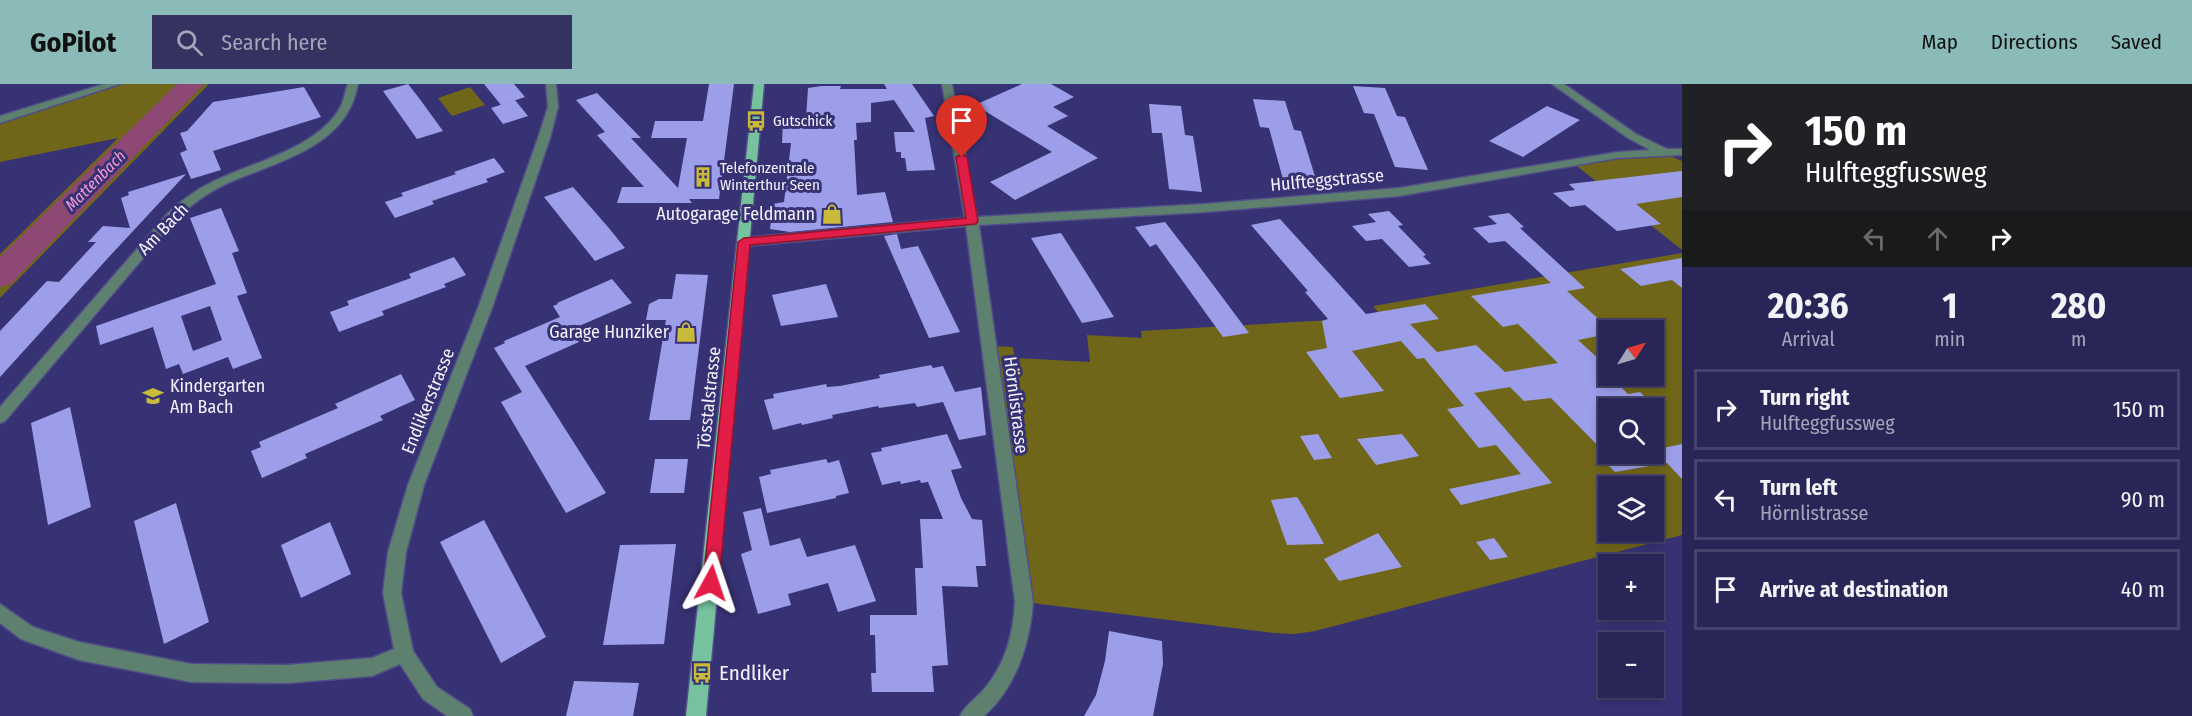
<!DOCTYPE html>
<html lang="en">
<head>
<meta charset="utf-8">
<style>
	:root { --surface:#292657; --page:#353261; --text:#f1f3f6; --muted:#a5a5ba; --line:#45436d; --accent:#8bbbb9 }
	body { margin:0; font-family:"Fira Sans Condensed",sans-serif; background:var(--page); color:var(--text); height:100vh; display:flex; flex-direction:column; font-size:22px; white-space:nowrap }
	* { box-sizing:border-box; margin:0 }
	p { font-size:20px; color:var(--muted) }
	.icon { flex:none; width:33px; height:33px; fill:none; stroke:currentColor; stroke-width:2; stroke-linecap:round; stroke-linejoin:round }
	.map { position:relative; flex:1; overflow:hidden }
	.sheet { display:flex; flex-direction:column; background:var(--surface); width:510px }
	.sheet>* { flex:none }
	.top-card { background:#202124; color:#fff; overflow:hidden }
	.needle { width:39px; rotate:53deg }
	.tools { position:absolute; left:1598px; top:236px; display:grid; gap:12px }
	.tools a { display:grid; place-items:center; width:66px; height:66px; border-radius:0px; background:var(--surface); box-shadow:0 3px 9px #0003,0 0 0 2px var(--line); font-size:30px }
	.pin { position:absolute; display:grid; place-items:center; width:51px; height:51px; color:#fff; margin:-62px -26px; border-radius:50% 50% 50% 0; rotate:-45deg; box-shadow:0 0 6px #0007 }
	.pin .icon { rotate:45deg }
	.me { position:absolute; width:66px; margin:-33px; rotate:5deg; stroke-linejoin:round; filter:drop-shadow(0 0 4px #0008) }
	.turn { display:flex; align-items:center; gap:21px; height:126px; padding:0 24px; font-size:27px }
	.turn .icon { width:78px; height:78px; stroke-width:2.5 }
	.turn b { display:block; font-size:42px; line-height:51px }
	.lanes { display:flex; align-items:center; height:57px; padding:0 24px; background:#0003; justify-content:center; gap:30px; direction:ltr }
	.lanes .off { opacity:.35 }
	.eta { display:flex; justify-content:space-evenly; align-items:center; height:102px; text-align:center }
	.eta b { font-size:36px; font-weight:700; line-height:42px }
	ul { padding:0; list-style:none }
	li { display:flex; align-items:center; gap:18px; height:81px; margin:0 12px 9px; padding:0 12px; border:3px solid var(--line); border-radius:0px }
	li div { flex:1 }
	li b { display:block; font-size:22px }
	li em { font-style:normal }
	header { display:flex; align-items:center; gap:36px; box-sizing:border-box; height:84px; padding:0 30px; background:var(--accent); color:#111 }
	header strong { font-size:28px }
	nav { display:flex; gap:33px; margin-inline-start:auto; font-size:21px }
	.search { width:420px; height:54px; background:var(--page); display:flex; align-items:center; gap:15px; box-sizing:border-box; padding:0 21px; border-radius:0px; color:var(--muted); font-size:22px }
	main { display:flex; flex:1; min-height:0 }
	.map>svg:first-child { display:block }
	.green { fill:#6f6619; fill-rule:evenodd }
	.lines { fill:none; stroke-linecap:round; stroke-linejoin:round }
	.river { fill:#8d4974; fill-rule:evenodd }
	.building { fill:#9c9ee9; fill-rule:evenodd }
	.minor-casing { stroke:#514d87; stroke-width:3 }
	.major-casing { stroke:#514d87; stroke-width:3 }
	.minor { fill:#5d806f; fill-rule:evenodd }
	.major { fill:#77c29e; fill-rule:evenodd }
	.route { fill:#e11d48; stroke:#92132f; stroke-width:1.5 }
	.labels { text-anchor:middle; stroke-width:6; stroke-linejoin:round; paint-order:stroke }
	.far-poi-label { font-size:15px; fill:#f1f2fa; stroke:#373274; text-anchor:start }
	.far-water-label { font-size:16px; font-style:italic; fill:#fc9bd7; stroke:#373274 }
	.street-label { font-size:18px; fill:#f1f2fa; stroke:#373274 }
	.poi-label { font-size:18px; fill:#f1f2fa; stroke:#373274; text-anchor:end }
	.near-poi-label { font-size:21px; fill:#f1f2fa; stroke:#373274; text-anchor:start }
</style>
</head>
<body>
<header>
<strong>GoPilot</strong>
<div class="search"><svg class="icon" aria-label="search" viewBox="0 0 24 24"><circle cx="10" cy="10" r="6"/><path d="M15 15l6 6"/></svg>Search here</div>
<nav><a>Map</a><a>Directions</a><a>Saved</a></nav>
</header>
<main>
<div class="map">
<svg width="1682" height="632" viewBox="0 0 1682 632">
	<rect width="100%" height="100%" fill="#373274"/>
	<g class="green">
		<path d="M 115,0 L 209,0 L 0,214 L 0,170 L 118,54 L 0,78 L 0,36 Z"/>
		<path d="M 470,3 L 485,21 L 452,32 L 438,14 Z"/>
		<path d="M 1661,68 L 1682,77 L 1682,166 L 1573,79 Z"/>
		<path d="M 1682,169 L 1682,451 L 1315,547 L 1295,550 L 1274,549 L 1024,518 L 988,262 L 1013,263 L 1015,274 L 1090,278 L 1087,251 L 1142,254 L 1141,247 L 1382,233 L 1373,222 ZM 1608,246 L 1653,246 L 1653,291 L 1608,291 ZM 1608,324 L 1653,324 L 1653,369 L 1608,369 ZM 1608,402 L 1653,402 L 1653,447 L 1608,447 Z"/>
	</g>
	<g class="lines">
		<path class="river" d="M 177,0 L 204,0 L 11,200 L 0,203 L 0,173 Z"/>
	</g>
	<g class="building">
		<path d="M 408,0 L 419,14 L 443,47 L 417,55 L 383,7 Z"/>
		<path d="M 484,0 L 514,0 L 525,13 L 501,21 Z"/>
		<path d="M 709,0 L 734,0 L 719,115 L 689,115 L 692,119 L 617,119 L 622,103 L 644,103 L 597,51 L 605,48 L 576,16 L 597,9 L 641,54 L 631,54 L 678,104 L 687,54 L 651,54 L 655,37 L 703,37 Z"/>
		<path d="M 884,0 L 912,0 L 934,32 L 925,34 L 935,86 L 907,87 L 905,74 L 901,74 L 901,68 L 896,68 L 894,48 L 915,48 L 894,16 L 871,19 L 871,38 L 856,39 L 857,56 L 854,56 L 857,111 L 885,108 L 893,138 L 790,148 L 770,145 L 773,120 L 784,118 L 791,59 L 782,59 L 783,35 L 806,35 L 808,4 L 821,2 L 841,2 L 840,5 L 887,5 Z"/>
		<path d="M 1022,0 L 1051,0 L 1074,13 L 1053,23 L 1068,32 L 1047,42 L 1098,74 L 1015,116 L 990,98 L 1052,68 L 975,21 Z"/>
		<path d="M 1353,2 L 1385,4 L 1397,32 L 1405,33 L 1428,86 L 1395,83 L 1374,30 L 1364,29 Z"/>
		<path d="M 304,3 L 321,33 L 213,67 L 221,86 L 191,95 L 180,69 L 187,66 L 180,49 L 187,47 L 213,18 Z"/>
		<path d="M 1253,15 L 1285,17 L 1294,46 L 1301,47 L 1318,102 L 1284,99 L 1269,44 L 1260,43 Z"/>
		<path d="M 515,16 L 528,32 L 503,40 L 491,24 Z"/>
		<path d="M 1149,20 L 1181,22 L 1185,51 L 1193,52 L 1202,108 L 1169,105 L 1162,49 L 1152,49 Z"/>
		<path d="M 1547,22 L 1580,36 L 1523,73 L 1489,57 Z"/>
		<path d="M 494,74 L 505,88 L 486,95 L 488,98 L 432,117 L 434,120 L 395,134 L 385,118 L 403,112 L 401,109 L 456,90 L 454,88 Z"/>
		<path d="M 1682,87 L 1682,113 L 1636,120 L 1661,140 L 1617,147 L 1585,121 L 1570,123 L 1553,109 L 1575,106 L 1569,100 Z"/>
		<path d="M 186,90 L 108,174 L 0,293 L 0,247 L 47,197 L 59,198 L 96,158 L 88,158 L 103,142 L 130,144 L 121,114 L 129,111 L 128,108 Z"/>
		<path d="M 573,103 L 608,143 L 625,164 L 595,177 L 544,113 Z"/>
		<path d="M 221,124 L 239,167 L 232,169 L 247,209 L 237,212 L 262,274 L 233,285 L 228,273 L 183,290 L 179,280 L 166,285 L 153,243 L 100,261 L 96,242 L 216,200 L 190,134 ZM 210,222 L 222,256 L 193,267 L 181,232 Z"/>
		<path d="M 1389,127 L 1403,141 L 1398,142 L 1426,171 L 1423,172 L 1431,180 L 1409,183 L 1382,155 L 1366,157 L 1352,142 L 1376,138 L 1368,130 Z"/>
		<path d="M 1509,129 L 1524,143 L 1520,144 L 1585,204 L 1567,207 L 1611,246 L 1608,246 L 1608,250 L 1578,256 L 1601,277 L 1596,278 L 1628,310 L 1640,308 L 1657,324 L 1608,324 L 1608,369 L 1653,369 L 1653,366 L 1682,360 L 1682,395 L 1667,379 L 1615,388 L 1602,375 L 1610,374 L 1551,314 L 1524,317 L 1510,303 L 1474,309 L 1552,399 L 1461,421 L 1449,405 L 1521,390 L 1496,361 L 1479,364 L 1447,325 L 1464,322 L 1424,274 L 1417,275 L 1401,257 L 1352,267 L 1384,307 L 1340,314 L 1306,268 L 1327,264 L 1322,237 L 1328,235 L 1305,208 L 1308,207 L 1251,141 L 1280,135 L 1366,230 L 1425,220 L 1439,235 L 1410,240 L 1437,268 L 1476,261 L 1505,288 L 1558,279 L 1518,240 L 1503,243 L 1471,212 L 1551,199 L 1505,157 L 1489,159 L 1473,144 L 1497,140 L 1488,132 Z"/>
		<path d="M 1165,138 L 1196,178 L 1249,249 L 1223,253 L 1156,160 L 1150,163 L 1135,143 Z"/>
		<path d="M 1061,149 L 1087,190 L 1114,233 L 1082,239 L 1031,154 Z"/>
		<path d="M 897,150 L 901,165 L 918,162 L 960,248 L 929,254 L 884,152 Z"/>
		<path d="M 454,173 L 466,191 L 444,200 L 446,203 L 382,227 L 384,231 L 339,248 L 330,228 L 349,221 L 347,217 L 411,194 L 409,190 Z"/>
		<path d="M 1682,174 L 1682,204 L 1672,196 L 1641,202 L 1620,185 Z"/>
		<path d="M 676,190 L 708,191 L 690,336 L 649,336 L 666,236 L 646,236 L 649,220 L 659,215 L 672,215 Z"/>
		<path d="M 612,195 L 632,219 L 570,246 L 579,258 L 525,282 L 606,409 L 566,429 L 501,318 L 522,308 L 494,264 L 505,259 L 504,257 L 560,233 L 553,222 L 558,220 L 557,219 Z"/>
		<path d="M 826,200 L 838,233 L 781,242 L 772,211 Z"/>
		<path d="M 931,281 L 933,284 L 943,282 L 955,308 L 981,303 L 986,351 L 959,356 L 943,318 L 917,323 L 915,319 L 879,324 L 878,322 L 832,331 L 833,334 L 802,341 L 801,339 L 773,346 L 764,316 L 774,314 L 773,310 L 826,300 L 827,303 L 840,302 L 880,294 L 879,291 Z"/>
		<path d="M 401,290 L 415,316 L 380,332 L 383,336 L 305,370 L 307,374 L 262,394 L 251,367 L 261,363 L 259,358 L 338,324 L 335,320 Z"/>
		<path d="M 70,323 L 91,423 L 48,441 L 31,339 Z"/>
		<path d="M 947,350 L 962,384 L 951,386 L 961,414 L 972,435 L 982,436 L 986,482 L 976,482 L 978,503 L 942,502 L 948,581 L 932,582 L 934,608 L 872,608 L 871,589 L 876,589 L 875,551 L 870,551 L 870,531 L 917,531 L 915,484 L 923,484 L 920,435 L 943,435 L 928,398 L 921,399 L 920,396 L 901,400 L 900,397 L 882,401 L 871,369 L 882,367 L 881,364 Z"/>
		<path d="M 1318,350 L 1332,374 L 1314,376 L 1300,352 Z"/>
		<path d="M 1402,350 L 1419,372 L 1376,381 L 1357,355 Z"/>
		<path d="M 655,375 L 688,375 L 684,409 L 650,409 Z"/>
		<path d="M 826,375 L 828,379 L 839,376 L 849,409 L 836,412 L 836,414 L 767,429 L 759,393 L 771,390 L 770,386 Z"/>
		<path d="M 1297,413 L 1304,424 L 1324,460 L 1287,461 L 1271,416 Z"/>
		<path d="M 176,419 L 209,538 L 164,560 L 134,437 Z"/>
		<path d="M 761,424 L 770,462 L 800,454 L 807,473 L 855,461 L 876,517 L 838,528 L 828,499 L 788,510 L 791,521 L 758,530 L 741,470 L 752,466 L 743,428 Z"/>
		<path d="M 484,436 L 546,553 L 501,579 L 440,458 Z"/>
		<path d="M 330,438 L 351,490 L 301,514 L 281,461 Z"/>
		<path d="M 1378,449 L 1402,483 L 1339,497 L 1324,475 Z"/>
		<path d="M 1494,454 L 1508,473 L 1490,476 L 1476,458 Z"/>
		<path d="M 676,460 L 664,560 L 603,561 L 620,461 Z"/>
		<path d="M 1109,547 L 1162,557 L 1163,580 L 1153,632 L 1084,632 L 1096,611 L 1105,577 Z"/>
		<path d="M 574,597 L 639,599 L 633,632 L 566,632 Z"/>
	</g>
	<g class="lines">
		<g class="minor-casing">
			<g id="minor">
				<path d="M 104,0 L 120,0 L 0,39 L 0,32 Z"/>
				<path d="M 348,0 L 358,0 C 356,7 355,15 351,22 C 330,68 267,81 226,100 C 207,109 192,120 177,134 L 5,337 L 0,339 L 0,323 L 168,129 C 182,116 197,105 214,97 C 253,78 319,64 341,22 C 344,16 345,7 348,0 Z"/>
				<path d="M 546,0 L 556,0 L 558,23 L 550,54 L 492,224 L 424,401 L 406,468 L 401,509 L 413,567 L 437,603 L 470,625 L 473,632 L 447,632 L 423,615 L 400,580 L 372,592 L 287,599 L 191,598 L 79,576 L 21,555 L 0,539 L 0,520 L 33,543 L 79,558 L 191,580 L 287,581 L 372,574 L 394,565 L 383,509 L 388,468 L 408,401 L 478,224 L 538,54 L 548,23 Z"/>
				<path d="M 942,0 L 952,0 L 977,133 L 1205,120 L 1399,104 L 1618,68 L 1650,66 L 1628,54 L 1552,0 L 1564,0 L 1636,50 L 1667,65 L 1682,65 L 1682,71 L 1618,74 L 1399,112 L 1205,128 L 979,141 L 1033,518 C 1030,560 1016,603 984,632 L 960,632 C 965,621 977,614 985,604 C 1006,579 1013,550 1015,518 L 966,142 L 744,162 L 738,158 L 744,154 L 965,134 Z"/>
			</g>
		</g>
		<g class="major-casing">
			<path id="major" d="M 754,0 L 764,0 L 706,632 L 686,632 Z"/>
		</g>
		<use href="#minor" class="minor"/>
		<use href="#major" class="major"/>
	</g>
	<path class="route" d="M 962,70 L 967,73 L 978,137 L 976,140 L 750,161 L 719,499 L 716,504 L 711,506 L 705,504 L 703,499 L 738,158 L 744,154 L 966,134 L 956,73 Z"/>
	<defs>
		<g id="bus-bare" transform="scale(1.62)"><path d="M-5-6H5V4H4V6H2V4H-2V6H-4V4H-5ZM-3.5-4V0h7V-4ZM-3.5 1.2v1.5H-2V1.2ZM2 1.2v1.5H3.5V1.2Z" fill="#c9ba3a" stroke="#373274" stroke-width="2.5" paint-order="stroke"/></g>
		<g id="building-bare" transform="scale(1.62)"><path d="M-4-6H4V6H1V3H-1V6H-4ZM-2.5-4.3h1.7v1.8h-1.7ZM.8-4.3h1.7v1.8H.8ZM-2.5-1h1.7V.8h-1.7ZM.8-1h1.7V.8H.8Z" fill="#c9ba3a" stroke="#373274" stroke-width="2.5" paint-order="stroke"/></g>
		<g id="shop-bare" transform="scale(1.62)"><path d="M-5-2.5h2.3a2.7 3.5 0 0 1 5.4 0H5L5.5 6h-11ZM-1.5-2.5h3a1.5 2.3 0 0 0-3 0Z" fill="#c9ba3a" stroke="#373274" stroke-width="2.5" paint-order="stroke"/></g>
		<g id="school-bare" transform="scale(1.62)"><path d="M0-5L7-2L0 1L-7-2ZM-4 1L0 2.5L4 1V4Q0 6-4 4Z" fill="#c9ba3a" stroke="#373274" stroke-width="2.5" paint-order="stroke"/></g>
	</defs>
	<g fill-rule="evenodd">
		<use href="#bus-bare" x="756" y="37"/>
		<use href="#building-bare" x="703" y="93"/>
		<use href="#shop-bare" x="832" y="130"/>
		<use href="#shop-bare" x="686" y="248"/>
		<use href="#school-bare" x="153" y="312"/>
		<use href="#bus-bare" x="702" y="589"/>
	</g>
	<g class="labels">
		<g class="far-poi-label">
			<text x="773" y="42">Gutschick</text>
			<text x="720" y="89">Telefonzentrale<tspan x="720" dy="17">Winterthur Seen</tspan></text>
		</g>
		<g class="far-water-label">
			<text transform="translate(95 96) rotate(-45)" y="6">Mattenbach</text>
		</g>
		<g class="street-label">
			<text transform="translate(1327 96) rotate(-5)" y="6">Hulfteggstrasse</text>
			<text transform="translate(163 145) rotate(-46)" y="6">Am Bach</text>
			<text transform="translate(709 314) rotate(-84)" y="6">Tösstalstrasse</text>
			<text transform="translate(428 317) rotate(-68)" y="6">Endlikerstrasse</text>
			<text transform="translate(1016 321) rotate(83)" y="6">Hörnlistrasse</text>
		</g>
		<g class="poi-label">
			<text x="815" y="136">Autogarage Feldmann</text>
			<text x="669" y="254">Garage Hunziker</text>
			<text x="170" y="308" text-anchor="start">Kindergarten<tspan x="170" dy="21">Am Bach</tspan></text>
		</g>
		<g class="near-poi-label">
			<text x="719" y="596">Endliker</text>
		</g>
	</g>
</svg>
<div class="tools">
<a><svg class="needle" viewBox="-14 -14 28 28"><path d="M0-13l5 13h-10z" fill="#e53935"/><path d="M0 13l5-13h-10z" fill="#a5a5ba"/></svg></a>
<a><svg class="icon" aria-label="search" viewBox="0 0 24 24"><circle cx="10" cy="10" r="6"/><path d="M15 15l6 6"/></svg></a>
<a><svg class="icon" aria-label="layers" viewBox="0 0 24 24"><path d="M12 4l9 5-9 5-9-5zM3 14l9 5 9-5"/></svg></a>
<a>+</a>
<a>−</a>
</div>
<div class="pin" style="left:962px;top:73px;background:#d93025"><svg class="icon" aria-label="arrive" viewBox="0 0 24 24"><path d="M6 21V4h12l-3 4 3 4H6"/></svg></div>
<svg class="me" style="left:711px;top:499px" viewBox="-20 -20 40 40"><path d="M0-17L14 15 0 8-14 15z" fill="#e11d48" stroke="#fff" stroke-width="4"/></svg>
</div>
<section class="sheet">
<div class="top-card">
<div class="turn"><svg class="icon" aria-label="right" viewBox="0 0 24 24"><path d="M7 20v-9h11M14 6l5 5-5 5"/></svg><div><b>150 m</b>Hulfteggfussweg</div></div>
<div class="lanes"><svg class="icon off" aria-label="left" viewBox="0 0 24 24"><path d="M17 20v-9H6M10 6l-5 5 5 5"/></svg><svg class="icon off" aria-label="ahead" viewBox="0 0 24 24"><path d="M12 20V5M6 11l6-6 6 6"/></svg><svg class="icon" aria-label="right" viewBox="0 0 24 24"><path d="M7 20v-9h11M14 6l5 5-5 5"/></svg></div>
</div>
<div class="eta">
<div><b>20:36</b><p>Arrival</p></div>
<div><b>1</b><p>min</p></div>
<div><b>280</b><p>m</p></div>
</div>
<ul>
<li><svg class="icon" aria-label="right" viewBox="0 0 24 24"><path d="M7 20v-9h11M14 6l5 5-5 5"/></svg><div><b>Turn right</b><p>Hulfteggfussweg</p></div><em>150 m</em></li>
<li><svg class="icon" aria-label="left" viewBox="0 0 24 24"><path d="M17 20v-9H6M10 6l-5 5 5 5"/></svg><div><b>Turn left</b><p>Hörnlistrasse</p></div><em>90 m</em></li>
<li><svg class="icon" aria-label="arrive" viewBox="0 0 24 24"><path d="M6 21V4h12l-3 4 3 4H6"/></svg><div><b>Arrive at destination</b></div><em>40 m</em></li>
</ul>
</section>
</main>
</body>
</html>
